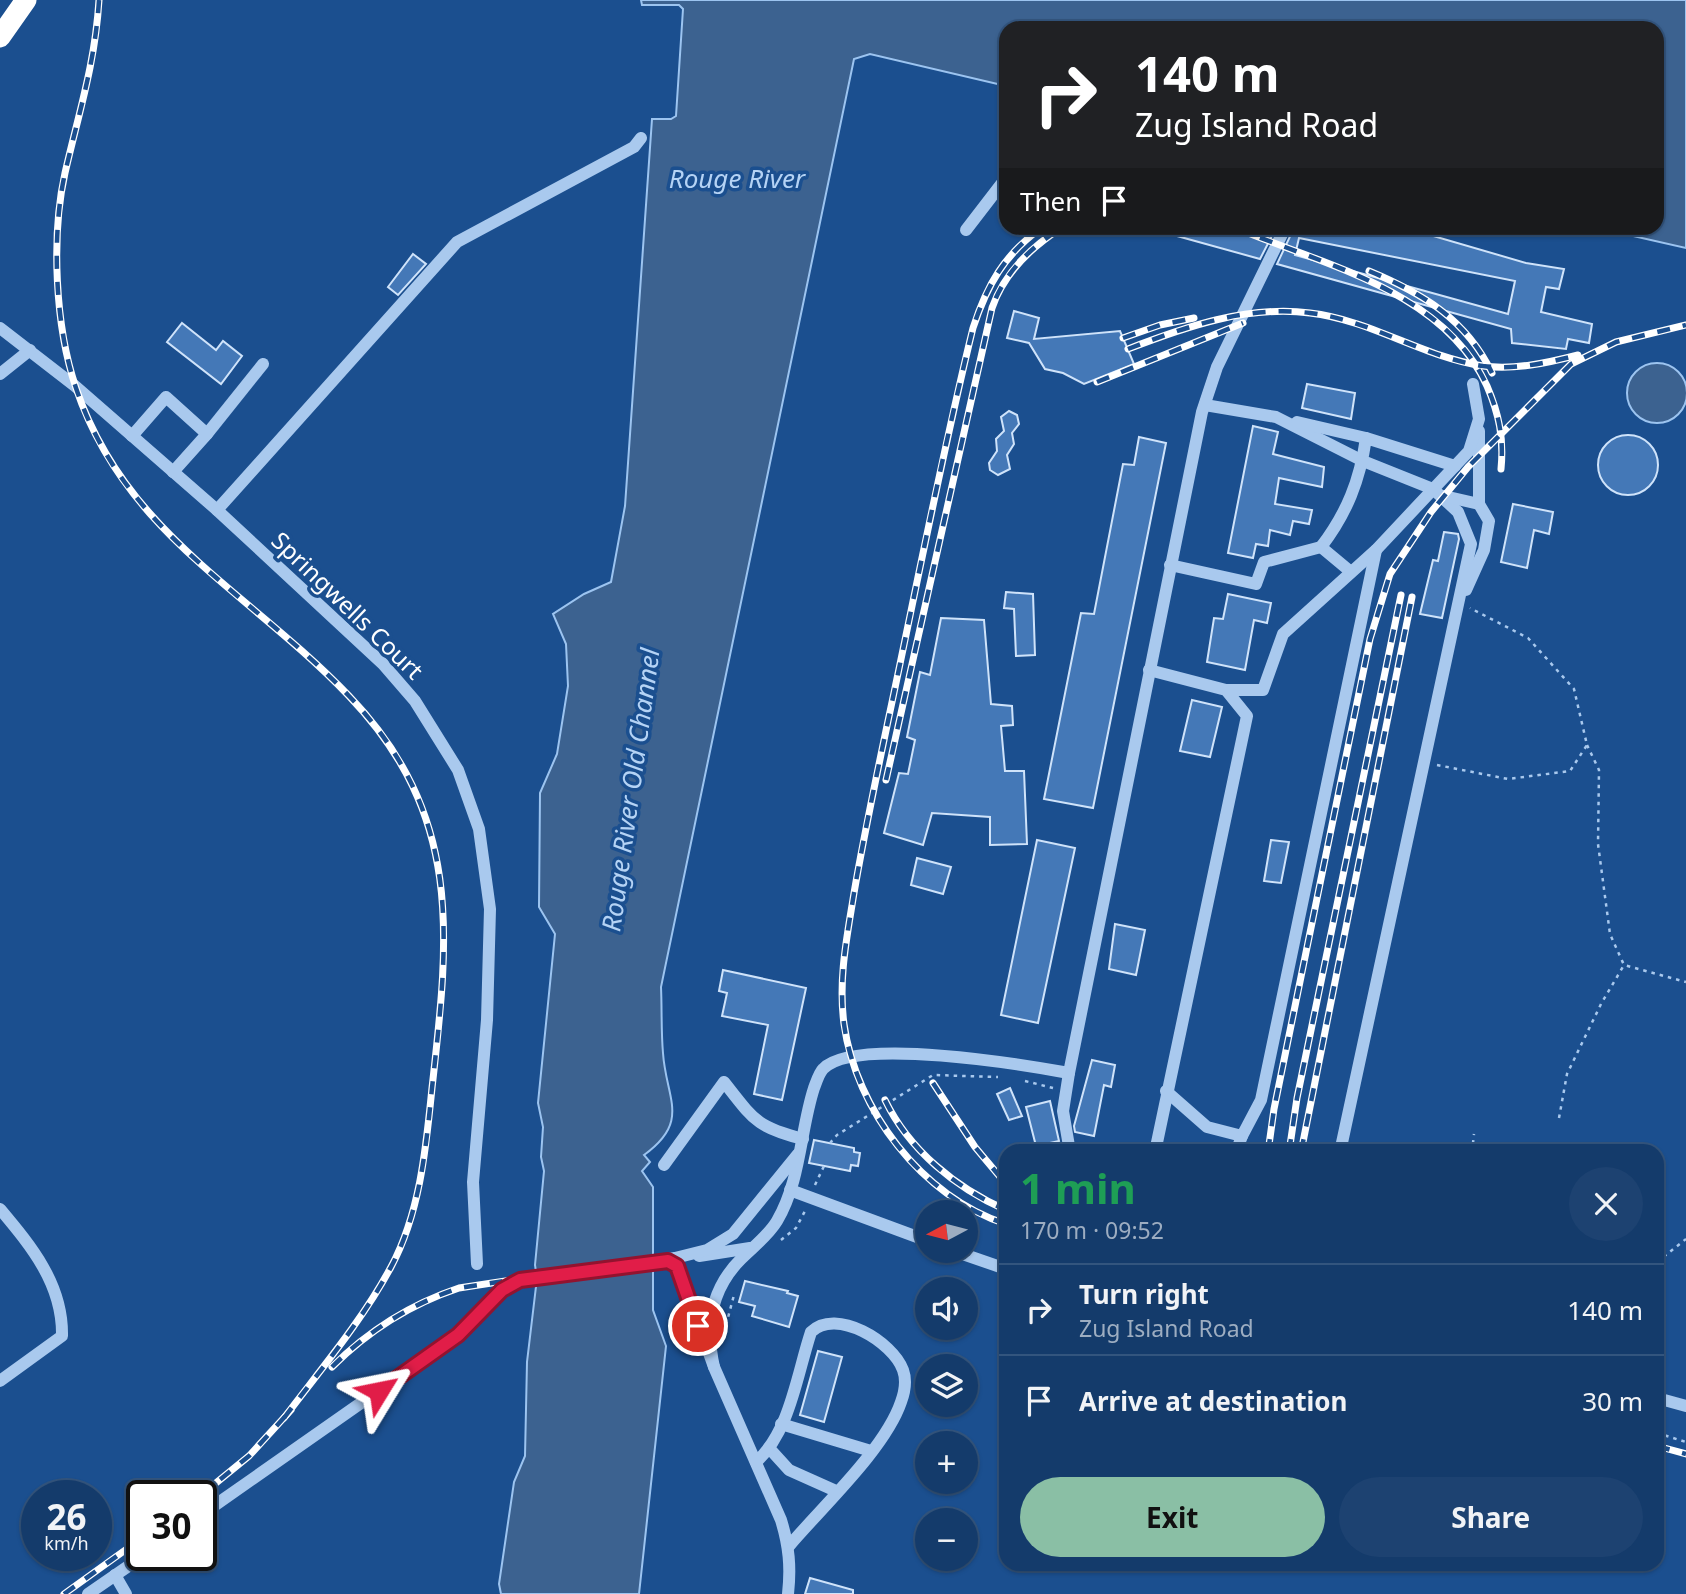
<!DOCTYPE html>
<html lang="en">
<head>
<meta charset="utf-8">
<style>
	:root { --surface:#143b6b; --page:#1d4271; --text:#f1f3f6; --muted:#9dadc1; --line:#33557e; --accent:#8abfa5 }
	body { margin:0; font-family:"Noto Sans",sans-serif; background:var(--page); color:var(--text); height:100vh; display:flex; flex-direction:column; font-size:26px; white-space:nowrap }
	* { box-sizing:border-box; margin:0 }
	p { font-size:23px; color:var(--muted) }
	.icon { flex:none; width:38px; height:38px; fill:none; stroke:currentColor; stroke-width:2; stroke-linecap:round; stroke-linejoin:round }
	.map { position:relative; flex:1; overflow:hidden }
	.sheet { position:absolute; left:999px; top:1144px; width:665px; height:427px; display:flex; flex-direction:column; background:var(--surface); border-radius:21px; box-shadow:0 2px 5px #0004,0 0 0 2px var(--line) }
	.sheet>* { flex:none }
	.hud { position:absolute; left:999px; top:21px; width:665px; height:214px; border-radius:21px; box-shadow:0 2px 5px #0004,0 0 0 2px var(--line); background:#202124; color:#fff; overflow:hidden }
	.needle { width:46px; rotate:263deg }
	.buttons { position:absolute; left:915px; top:1200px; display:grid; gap:14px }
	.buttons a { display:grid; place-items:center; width:63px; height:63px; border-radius:50%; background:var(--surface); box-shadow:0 2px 5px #0004,0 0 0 2px var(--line); font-size:35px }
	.speed { position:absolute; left:21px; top:1480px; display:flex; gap:14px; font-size:35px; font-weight:700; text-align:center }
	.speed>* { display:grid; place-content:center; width:91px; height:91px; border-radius:50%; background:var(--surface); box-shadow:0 2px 5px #0004,0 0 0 2px var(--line); line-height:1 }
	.speed small { font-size:18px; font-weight:400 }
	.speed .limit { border:4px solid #111; border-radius:10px; background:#fff; color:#111 }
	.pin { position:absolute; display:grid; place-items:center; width:60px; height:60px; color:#fff; margin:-30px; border:4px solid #fff; border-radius:50%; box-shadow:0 2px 7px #0007 }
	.me { position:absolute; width:77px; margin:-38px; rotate:55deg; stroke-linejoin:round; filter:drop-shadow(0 0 5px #0008) }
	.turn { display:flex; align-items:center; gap:24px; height:147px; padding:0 21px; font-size:32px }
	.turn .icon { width:91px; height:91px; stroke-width:2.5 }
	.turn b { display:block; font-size:49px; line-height:60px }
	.then { display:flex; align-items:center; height:66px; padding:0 21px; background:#0003; gap:14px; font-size:26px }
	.round { display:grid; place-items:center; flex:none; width:74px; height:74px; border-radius:37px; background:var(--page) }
	.headline { display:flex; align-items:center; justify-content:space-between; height:119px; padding:0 21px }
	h1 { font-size:42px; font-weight:700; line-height:52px; color:#1e9e55 }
	.action { display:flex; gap:14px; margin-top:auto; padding:14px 21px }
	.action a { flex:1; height:80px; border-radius:42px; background:var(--accent); color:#111; font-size:28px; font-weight:700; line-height:80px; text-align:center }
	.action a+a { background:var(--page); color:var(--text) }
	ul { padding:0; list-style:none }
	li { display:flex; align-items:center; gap:21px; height:91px; padding:0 21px; border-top:2px solid var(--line) }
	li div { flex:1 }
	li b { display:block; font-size:26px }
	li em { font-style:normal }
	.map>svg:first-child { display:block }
	.water { fill:#3c6290; stroke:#9cc4f0; stroke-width:2 }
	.building { fill:#4478b7; stroke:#cfe3fa; stroke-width:2; fill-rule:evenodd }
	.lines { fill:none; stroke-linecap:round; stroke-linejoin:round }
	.path { stroke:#a9c9ee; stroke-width:2.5; stroke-dasharray:3.5 5; stroke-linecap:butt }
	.minor { stroke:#a9c9ee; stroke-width:12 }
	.highway { stroke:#fff; stroke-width:21 }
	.rail-casing { stroke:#fff; stroke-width:7 }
	.rail { stroke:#1b4f8f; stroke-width:4.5; stroke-dasharray:13; stroke-linecap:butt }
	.route-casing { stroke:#92132f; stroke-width:18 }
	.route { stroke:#e11d48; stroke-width:12 }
	.labels { text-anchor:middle; stroke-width:7; stroke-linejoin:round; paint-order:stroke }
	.street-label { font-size:24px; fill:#fff; stroke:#1b4f8f }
	.water-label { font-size:26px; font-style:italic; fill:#b5d3f5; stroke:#1b4f8f }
</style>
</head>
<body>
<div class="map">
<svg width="1686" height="1594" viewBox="0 0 1686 1594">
	<rect width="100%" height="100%" fill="#1b4f8f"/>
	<g class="water">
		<path d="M 641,0 L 1686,0 L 1686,248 L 1598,228 L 1657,228 L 1657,28 L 1006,28 L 1006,86 L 870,54 L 854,59 L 661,987 C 662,1008 661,1031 663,1053 C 666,1099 691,1121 644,1155 L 650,1162 L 642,1171 L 653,1187 L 653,1310 L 666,1346 L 639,1594 L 501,1594 L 499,1584 L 514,1482 L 525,1456 L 527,1362 L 537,1278 L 535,1265 L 544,1171 L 541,1157 L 543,1127 L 538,1103 L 555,934 L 539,907 L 540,793 L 557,754 L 568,686 L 566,644 L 553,614 L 584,594 L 611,582 L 625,506 L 652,119 L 671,119 L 676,116 L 683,9 L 679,5 L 642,5 Z"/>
		<circle cx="1657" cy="393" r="30"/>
	</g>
	<g class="building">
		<path d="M 1160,228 L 1276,228 L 1260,259 L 1159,231 Z"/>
		<path d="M 1294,228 L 1314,228 L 1339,233 L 1340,228 L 1406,228 L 1526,263 L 1564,269 L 1559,289 L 1546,287 L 1541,312 L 1592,324 L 1589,343 L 1568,339 L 1566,349 L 1512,343 L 1511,329 L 1277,264 ZM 1299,238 L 1515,281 L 1508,314 L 1295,255 Z"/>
		<path d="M 413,254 L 426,264 L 398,295 L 388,287 Z"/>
		<path d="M 1014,311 L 1039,318 L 1034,339 L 1120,331 L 1134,364 L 1084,384 L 1063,373 L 1045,369 L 1029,343 L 1007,338 Z"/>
		<path d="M 182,323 L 216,350 L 223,341 L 242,356 L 221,384 L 167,342 Z"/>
		<path d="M 1307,384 L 1355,393 L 1351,419 L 1302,408 Z"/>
		<path d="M 1009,411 L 1017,415 L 1019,424 L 1012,433 L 1014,444 L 1007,455 L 1010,469 L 998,475 L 990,470 L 989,463 L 997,451 L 996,439 L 1004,431 L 1001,417 Z"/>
		<path d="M 1253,426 L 1278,432 L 1273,454 L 1324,467 L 1322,487 L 1279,478 L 1275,504 L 1312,510 L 1309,524 L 1293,521 L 1290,535 L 1270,530 L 1268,546 L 1256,544 L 1253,558 L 1228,553 Z"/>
		<circle cx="1628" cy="465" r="30"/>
		<path d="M 1139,437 L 1166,443 L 1093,808 L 1044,799 L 1081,613 L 1094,614 L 1123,464 L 1134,465 Z"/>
		<path d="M 1513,504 L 1553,512 L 1549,534 L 1534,530 L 1527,568 L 1501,562 Z"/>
		<path d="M 1444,532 L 1458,534 L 1459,539 L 1442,618 L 1420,614 L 1433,560 L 1438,561 Z"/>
		<path d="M 1006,592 L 1033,594 L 1035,655 L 1016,656 L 1014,609 L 1004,608 Z"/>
		<path d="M 1228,594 L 1271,603 L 1267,623 L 1254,620 L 1245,670 L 1207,662 L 1214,618 L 1223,619 Z"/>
		<path d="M 941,618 L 984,620 L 991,704 L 1012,706 L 1013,725 L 1001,726 L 1005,771 L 1024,771 L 1027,844 L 990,845 L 990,817 L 932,813 L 923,845 L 884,833 L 899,773 L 908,774 L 915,740 L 907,737 L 920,672 L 930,675 Z"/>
		<path d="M 1192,700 L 1222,707 L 1210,757 L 1180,751 Z"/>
		<path d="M 1037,840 L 1075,848 L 1038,1023 L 1001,1015 Z"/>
		<path d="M 1271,840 L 1289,842 L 1281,883 L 1264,881 Z"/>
		<path d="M 917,858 L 951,867 L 943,894 L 911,885 Z"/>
		<path d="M 1115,924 L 1145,930 L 1136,975 L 1109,969 Z"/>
		<path d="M 723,970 L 806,988 L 782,1100 L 754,1094 L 768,1025 L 722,1016 L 727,993 L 719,991 Z"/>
		<path d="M 1092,1060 L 1115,1065 L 1111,1087 L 1104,1085 L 1094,1136 L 1075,1132 L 1074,1126 Z"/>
		<path d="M 1010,1088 L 1022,1116 L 1009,1120 L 997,1094 Z"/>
		<path d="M 1050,1101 L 1059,1141 L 1036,1146 L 1026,1107 Z"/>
		<path d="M 814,1140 L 854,1148 L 854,1152 L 860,1153 L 858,1166 L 851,1165 L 850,1171 L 809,1163 Z"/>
		<path d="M 745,1281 L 788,1291 L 787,1293 L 798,1296 L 789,1327 L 752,1316 L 755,1306 L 739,1302 Z"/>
		<path d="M 818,1351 L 842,1357 L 824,1422 L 800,1415 Z"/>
		<path d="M 810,1578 L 853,1590 L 853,1594 L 805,1594 Z"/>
	</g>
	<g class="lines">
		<g class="path">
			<path d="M 1587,745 L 1599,770 L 1598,844 L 1610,934 L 1624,965 L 1686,982"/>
			<path d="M 1437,765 L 1508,779 L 1570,771 L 1587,745 L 1574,689 L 1528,638 L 1470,608"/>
			<path d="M 1025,1081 L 1053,1088"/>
			<path d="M 1559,1118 L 1567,1074 L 1601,1004 L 1624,965"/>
			<path d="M 830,1143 L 837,1135 L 933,1075 L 998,1077"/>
			<path d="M 1472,1152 L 1474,1134"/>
			<path d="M 815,1185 L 824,1166"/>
			<path d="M 781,1240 L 796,1228 L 805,1211"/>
			<path d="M 1657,1262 L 1686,1239"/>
			<path d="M 726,1325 L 734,1295"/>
			<path d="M 1657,1433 L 1686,1442"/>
		</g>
		<g class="minor">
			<path d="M 966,230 L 1006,178"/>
			<path d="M 0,328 L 75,386 L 217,510 L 383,664 L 415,701 L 458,770 L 479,829 L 490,909 L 487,1020 L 473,1182 L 477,1264"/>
			<path d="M 0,374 L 30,350"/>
			<path d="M 1205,405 L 1276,417 L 1363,461 L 1433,489 L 1458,512 L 1471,544 L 1340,1152"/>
			<path d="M 1297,422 L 1366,438"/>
			<path d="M 207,434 L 263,364"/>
			<path d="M 132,436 L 166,397 L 207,434 L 173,472"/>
			<path d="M 1444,496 L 1479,504 L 1489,521 L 1484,550 L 1466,590"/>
			<path d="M 1479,504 L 1479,431"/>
			<path d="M 217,510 L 457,242 L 634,147 L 641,138"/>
			<path d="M 1321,547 C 1347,513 1360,480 1366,438 L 1455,466"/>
			<path d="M 1170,565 L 1256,584 L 1264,562 L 1321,547 L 1351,572"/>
			<path d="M 1149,670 L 1226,690 L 1247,716 L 1155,1152"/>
			<path d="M 1226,690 L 1263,690 L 1283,634 L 1376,550 L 1469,451 L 1479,419 L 1473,384"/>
			<path d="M 1069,1073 L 1063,1111 L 1070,1152"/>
			<path d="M 1166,1091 L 1207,1127 L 1242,1136 L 1261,1100 L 1376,550"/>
			<path d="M 1236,1152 L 1242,1136"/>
			<path d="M 664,1165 L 724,1082 C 754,1120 756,1127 803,1139"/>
			<path d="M 790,1190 L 928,1241"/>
			<path d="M 0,1209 C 31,1246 63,1284 62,1336 L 0,1381"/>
			<path d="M 954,1251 L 1006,1269"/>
			<path d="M 699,1256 L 750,1248"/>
			<path d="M 663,1260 L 672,1262 L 679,1270 L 714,1367 L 781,1520 C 789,1546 791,1567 788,1594"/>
			<path d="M 714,1367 C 705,1327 711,1289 741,1259 C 754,1246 768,1236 777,1221 C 801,1180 800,1131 814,1088 C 816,1083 819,1073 823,1069 C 854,1036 1025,1065 1069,1073 L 1202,412 L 1217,367 L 1285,228"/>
			<path d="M 1657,1398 L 1686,1406"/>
			<path d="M 781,1424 L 871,1451"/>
			<path d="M 769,1448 L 789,1470 L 836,1491"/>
			<path d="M 756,1462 C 790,1432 797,1374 811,1332 C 836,1307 893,1342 903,1370 C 907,1381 905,1391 901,1402 C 885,1449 822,1507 789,1546"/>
			<path d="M 201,1515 L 458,1335 L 502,1290 L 513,1283 L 675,1258 L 707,1250 L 733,1234 L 798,1154"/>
			<path d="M 115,1575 L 126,1594"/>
			<path d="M 88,1594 L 143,1556"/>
		</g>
		<path class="highway" d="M 0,37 L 26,0"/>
		<g class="rail-casing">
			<g id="rail">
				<path d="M 99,0 C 95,64 79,112 65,173 C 51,236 55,326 76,388 C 125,534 250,592 349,696 C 464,816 449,937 432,1088 C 426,1148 420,1213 391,1267 C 362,1321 321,1369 284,1418"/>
				<path d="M 1236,228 C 1324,265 1444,291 1487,386 C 1499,414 1504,438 1501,469"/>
				<path d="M 1369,271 C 1422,293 1466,319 1492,373"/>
				<path d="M 1123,338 L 1160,325 L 1194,318"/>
				<path d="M 1128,349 C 1185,327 1247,305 1310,313 C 1371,320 1423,357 1483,366 C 1515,370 1547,363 1578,355"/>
				<path d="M 1097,382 L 1243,323"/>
				<path d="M 886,780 L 992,308 C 1004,273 1030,248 1061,228"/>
				<path d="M 933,1083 L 975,1147 L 1006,1184"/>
				<path d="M 885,1100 C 909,1150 956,1188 1006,1210"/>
				<path d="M 1268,1152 L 1274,1109 L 1370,639 L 1390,574 L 1431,512 L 1468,467 L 1571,364 L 1616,342 L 1686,325"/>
				<path d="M 1289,1152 L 1297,1098 L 1401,595"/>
				<path d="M 1301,1152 L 1412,597"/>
				<path d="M 1006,1224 C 922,1197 856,1110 844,1024 C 838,979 847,937 854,893 C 864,835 876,778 888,721 C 916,590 941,458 973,328 C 987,285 1004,255 1041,228"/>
				<path d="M 332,1367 C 368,1331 411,1304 459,1288 L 662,1257"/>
				<path d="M 1657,1446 L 1686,1454"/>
				<path d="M 200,1496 L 249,1456 L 291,1410"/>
				<path d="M 64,1594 L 142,1538"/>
			</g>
		</g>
		<use href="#rail" class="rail"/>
	</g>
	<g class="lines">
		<g class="route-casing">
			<path id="route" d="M 379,1391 L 458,1335 L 502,1290 L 520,1280 L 668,1261 L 677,1266 L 698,1326"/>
		</g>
		<use href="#route" class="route"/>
	</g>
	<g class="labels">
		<g class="street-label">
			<text transform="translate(347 606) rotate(44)" y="8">Springwells Court</text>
		</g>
		<g class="water-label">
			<text x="737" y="188">Rouge River</text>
			<text transform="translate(631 790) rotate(-82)" y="9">Rouge River Old Channel</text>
		</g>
	</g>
</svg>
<div class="buttons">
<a><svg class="needle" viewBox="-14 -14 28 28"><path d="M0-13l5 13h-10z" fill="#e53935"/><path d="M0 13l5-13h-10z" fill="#9dadc1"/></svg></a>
<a><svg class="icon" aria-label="sound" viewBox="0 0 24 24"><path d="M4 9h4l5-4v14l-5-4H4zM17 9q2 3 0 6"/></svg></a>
<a><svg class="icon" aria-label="layers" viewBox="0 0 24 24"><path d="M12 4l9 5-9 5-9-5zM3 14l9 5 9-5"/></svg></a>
<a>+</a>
<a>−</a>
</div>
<div class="speed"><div>26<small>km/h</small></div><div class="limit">30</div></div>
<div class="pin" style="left:698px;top:1326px;background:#d93025"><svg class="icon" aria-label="arrive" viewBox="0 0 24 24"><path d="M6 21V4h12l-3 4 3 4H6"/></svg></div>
<svg class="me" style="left:379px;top:1391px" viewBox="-20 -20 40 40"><path d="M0-17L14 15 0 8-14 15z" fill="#e11d48" stroke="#fff" stroke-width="4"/></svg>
<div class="hud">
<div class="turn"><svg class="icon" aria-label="right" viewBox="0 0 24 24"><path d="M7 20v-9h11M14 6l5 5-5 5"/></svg><div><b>140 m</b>Zug Island Road</div></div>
<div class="then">Then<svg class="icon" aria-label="arrive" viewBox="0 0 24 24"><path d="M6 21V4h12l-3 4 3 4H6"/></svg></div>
</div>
<section class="sheet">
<div class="headline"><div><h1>1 min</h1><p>170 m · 09:52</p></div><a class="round"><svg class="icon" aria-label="close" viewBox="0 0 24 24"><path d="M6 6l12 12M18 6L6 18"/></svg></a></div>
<ul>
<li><svg class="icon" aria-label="right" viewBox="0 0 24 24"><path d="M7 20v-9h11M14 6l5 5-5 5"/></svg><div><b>Turn right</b><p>Zug Island Road</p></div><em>140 m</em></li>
<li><svg class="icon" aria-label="arrive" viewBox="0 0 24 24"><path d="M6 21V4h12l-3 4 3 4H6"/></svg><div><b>Arrive at destination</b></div><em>30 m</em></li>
</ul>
<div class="action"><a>Exit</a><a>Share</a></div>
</section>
</div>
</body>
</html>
